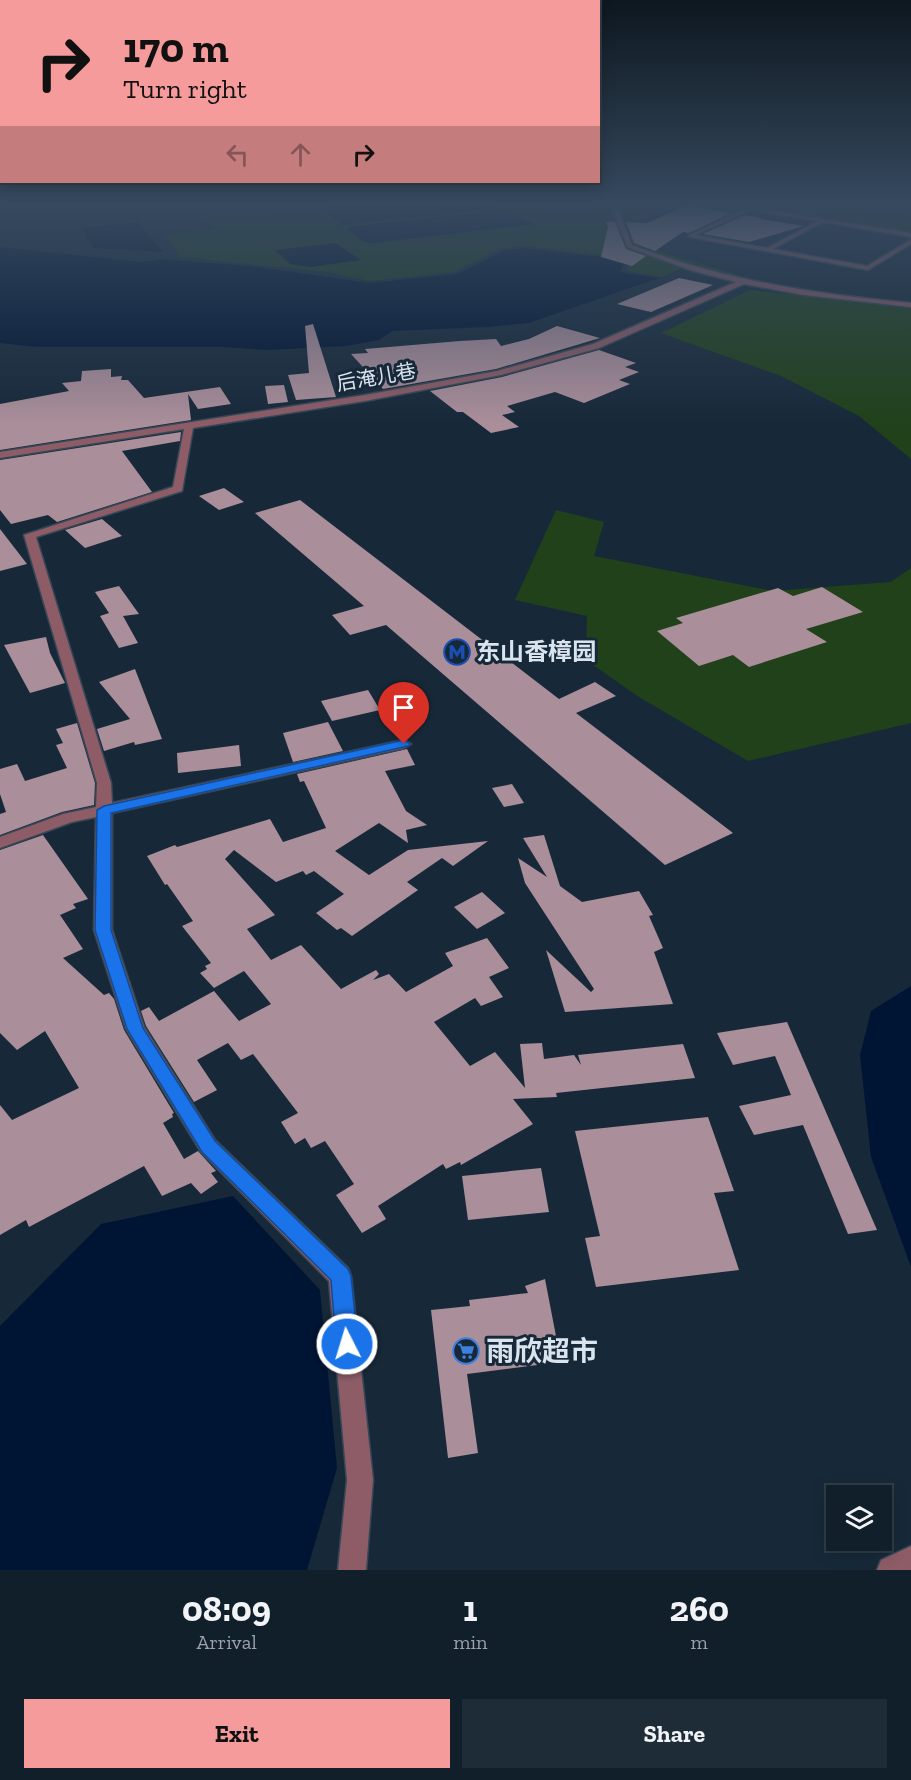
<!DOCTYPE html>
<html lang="en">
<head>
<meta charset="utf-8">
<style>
	:root { --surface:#111f2b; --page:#1e2c37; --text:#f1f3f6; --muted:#9ca2a9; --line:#303d47; --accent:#f59b9b }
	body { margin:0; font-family:"Zilla Slab","Noto Sans SC",serif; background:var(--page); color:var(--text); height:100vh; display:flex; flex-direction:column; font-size:22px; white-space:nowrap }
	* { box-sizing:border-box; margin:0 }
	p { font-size:20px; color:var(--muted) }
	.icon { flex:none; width:33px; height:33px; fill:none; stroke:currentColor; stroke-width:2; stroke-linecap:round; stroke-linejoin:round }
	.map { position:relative; height:1570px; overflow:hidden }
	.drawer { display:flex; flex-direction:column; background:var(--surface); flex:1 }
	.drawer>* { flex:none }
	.top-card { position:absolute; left:0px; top:0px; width:600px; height:183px; box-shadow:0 3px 15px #0003,0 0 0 2px var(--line); background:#f59b9b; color:#111; overflow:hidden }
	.tools { position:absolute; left:826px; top:1485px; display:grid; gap:12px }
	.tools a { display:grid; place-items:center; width:66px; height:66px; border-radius:0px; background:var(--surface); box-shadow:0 3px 15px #0003,0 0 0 2px var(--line); font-size:30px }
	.pin { position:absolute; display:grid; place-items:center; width:51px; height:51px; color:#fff; margin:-62px -26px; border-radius:50% 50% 50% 0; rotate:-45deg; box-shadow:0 0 6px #0007 }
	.pin .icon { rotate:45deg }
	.me { position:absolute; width:66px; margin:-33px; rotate:355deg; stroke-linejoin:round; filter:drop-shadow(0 0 4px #0008) }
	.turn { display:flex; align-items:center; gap:21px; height:126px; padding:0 24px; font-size:27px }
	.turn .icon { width:78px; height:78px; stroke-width:2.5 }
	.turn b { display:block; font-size:42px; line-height:51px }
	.lanes { display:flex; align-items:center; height:57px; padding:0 24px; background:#0003; justify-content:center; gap:30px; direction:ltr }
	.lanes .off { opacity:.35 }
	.eta { display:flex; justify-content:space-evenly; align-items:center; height:102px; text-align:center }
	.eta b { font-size:36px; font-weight:700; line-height:42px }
	.button { display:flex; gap:12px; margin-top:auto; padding:12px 24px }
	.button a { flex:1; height:69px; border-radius:0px; background:var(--accent); color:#111; font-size:24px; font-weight:700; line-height:69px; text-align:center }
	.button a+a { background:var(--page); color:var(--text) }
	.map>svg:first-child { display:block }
	.green { fill:#21411b }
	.water { fill:#001534 }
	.building { fill:#aa8e9a }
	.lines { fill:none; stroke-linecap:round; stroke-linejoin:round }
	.service-casing { stroke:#364756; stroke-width:3 }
	.minor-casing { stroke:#364756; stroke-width:3 }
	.service { fill:#8d5c67; fill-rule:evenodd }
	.minor { fill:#8d5c67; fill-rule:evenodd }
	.route { fill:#1a73e8; stroke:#114b97; stroke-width:1.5 }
	.labels { text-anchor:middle; stroke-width:6; stroke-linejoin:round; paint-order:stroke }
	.far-street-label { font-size:20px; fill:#d9e4ef; stroke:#172939 }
	.poi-label { font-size:24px; font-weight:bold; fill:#d9e4ef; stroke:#172939; text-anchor:start }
	.near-poi-label { font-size:28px; font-weight:bold; fill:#d9e4ef; stroke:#172939; text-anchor:start }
</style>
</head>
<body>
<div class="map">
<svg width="911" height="1570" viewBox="0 0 911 1570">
	<rect width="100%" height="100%" fill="#172939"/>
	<g class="green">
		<path d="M 324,204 L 636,204 L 645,214 L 641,222 L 647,244 L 664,253 L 736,274 L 726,279 L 681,268 L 662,277 L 628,271 L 628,264 L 619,257 L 526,246 L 499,249 L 454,272 L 370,281 L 327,272 L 180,257 L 165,235 L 216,229 L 204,216 Z"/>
		<path d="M 783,204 L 911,204 L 911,232 L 783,211 L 793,206 Z"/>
		<path d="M 750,290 L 911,307 L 911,459 L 859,416 L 781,376 L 661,333 Z"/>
		<path d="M 556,510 L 604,522 L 594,556 L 773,591 L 891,582 L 911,568 L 911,723 L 748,761 L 639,697 L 586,660 L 587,616 L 515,600 Z"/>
	</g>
	<g class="water">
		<path d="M 370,204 L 496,204 L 503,208 L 341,225 L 322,208 Z"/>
		<path d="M 506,210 L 535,224 L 374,243 L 364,242 L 346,229 L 352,226 Z"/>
		<path d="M 138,222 L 163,252 L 94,248 L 80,228 Z"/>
		<path d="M 335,243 L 361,260 L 311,267 L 290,264 L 275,250 Z"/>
		<path d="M 0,247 L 141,262 L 162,259 L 250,266 L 370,283 L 457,274 L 505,250 L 525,248 L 618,259 L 624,264 L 620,272 L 659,278 L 529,323 L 487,327 L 392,331 L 379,340 L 346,346 L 267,350 L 222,347 L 37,347 L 0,343 Z"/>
		<path d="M 911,986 L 911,1267 L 871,1157 L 860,1055 L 871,1011 Z"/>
		<path d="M 233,1196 L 320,1290 L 337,1468 L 307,1570 L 0,1570 L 0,1326 L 101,1224 Z"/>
	</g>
	<g class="building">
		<path d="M 688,205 L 731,213 L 689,233 L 683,232 L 655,251 L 634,243 L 626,222 L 647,223 Z"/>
		<path d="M 745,215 L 762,218 L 760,219 L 804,226 L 749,242 L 703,234 Z"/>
		<path d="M 606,222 L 615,222 L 626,249 L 646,256 L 632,266 L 601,257 L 608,227 Z"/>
		<path d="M 679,278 L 713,285 L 651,312 L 617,304 Z"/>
		<path d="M 313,324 L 336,397 L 296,400 L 288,375 L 309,373 L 305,326 Z"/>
		<path d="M 557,326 L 600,338 L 496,369 L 383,389 L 351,354 L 368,353 L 365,349 L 460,341 L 496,339 L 501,346 L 529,339 Z"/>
		<path d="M 599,350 L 636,363 L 625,367 L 639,372 L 619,380 L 630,384 L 584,403 L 555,392 L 507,406 L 515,412 L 502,415 L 519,427 L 491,433 L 463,412 L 457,412 L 430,391 L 502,377 Z"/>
		<path d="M 111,369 L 111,377 L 122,376 L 121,380 L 128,380 L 144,398 L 220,387 L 231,404 L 198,409 L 188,394 L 191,420 L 0,450 L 0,404 L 69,391 L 62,383 L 81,381 L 82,371 Z"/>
		<path d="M 284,385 L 288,402 L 268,404 L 265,386 Z"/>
		<path d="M 181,432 L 180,441 L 122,451 L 152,492 L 57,522 L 48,515 L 11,524 L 0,510 L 0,460 Z"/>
		<path d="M 224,488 L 244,502 L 219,510 L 199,496 Z"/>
		<path d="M 300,500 L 559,699 L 595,682 L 616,696 L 576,713 L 733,833 L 665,865 L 386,625 L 350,635 L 332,615 L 364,606 L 255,513 Z"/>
		<path d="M 102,519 L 122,536 L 85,548 L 65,530 Z"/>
		<path d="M 0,529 L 27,564 L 0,571 Z"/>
		<path d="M 119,586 L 139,614 L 123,616 L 138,643 L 119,648 L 100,616 L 109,613 L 95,592 Z"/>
		<path d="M 822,587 L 863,612 L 806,629 L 827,642 L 749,667 L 733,655 L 699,666 L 657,631 L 683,623 L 676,618 L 778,588 L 793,596 Z"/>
		<path d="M 46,637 L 50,653 L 65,683 L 30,693 L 4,645 Z"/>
		<path d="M 135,669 L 162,739 L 135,745 L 134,742 L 104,751 L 97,729 L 130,719 L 99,682 Z"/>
		<path d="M 368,690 L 380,710 L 332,721 L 321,701 Z"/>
		<path d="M 328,722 L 343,751 L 293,762 L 283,733 Z"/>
		<path d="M 77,723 L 95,783 L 94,805 L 62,812 L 0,835 L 0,814 L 6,812 L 0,794 L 0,769 L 17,764 L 25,781 L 67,768 L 56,745 L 63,743 L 56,729 Z"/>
		<path d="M 239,745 L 241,766 L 178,773 L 177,753 Z"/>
		<path d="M 407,749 L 415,765 L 385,771 L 406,811 L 427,825 L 406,830 L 408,843 L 379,823 L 335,851 L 369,875 L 408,850 L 488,841 L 453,866 L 442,858 L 407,882 L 418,890 L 352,936 L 341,928 L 337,930 L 316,913 L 344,894 L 314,871 L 306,875 L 303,871 L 276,882 L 234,850 L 225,859 L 275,915 L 247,929 L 271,960 L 301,945 L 341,989 L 376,970 L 379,974 L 373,980 L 389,974 L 406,992 L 453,966 L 445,953 L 487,938 L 509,968 L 489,977 L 503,997 L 481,1006 L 475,998 L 434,1022 L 470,1066 L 495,1052 L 525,1088 L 520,1044 L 542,1043 L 544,1059 L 574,1055 L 581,1065 L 578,1055 L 683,1044 L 695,1078 L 556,1093 L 557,1097 L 513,1099 L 533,1124 L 461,1165 L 460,1162 L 446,1169 L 443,1164 L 378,1206 L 386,1219 L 362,1233 L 336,1195 L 354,1184 L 325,1141 L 311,1148 L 305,1138 L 295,1144 L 281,1122 L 298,1113 L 253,1054 L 241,1060 L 228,1043 L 197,1060 L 217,1090 L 194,1102 L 146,1026 L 141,1011 L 149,1007 L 159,1021 L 214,991 L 239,1021 L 271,1004 L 244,971 L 214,988 L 200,973 L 207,969 L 205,966 L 211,963 L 182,926 L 193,921 L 167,884 L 165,885 L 147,856 L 175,845 L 177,847 L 270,819 L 283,842 L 326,828 L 304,781 L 300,782 L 297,774 Z"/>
		<path d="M 512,784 L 524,803 L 504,807 L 492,788 Z"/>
		<path d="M 43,835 L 88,899 L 73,904 L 76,908 L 60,915 L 83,949 L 63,958 L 104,995 L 109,993 L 114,999 L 124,1030 L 174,1113 L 172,1114 L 173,1117 L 163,1123 L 184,1159 L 198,1151 L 216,1171 L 211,1173 L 218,1182 L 201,1194 L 191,1183 L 162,1196 L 144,1166 L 29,1227 L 26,1220 L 0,1235 L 0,1105 L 12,1120 L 79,1088 L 45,1031 L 17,1050 L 0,1033 L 0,850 Z"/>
		<path d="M 544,835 L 560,886 L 582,902 L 639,891 L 653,915 L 649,916 L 663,948 L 654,952 L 673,1004 L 565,1012 L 546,950 L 591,992 L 594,989 L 525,883 L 518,858 L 547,877 L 523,838 Z"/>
		<path d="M 482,892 L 505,913 L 477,929 L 454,907 Z"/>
		<path d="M 787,1022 L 877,1230 L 848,1234 L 803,1125 L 754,1135 L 739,1106 L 791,1095 L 775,1056 L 733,1065 L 717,1033 Z"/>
		<path d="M 708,1117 L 734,1191 L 714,1193 L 739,1270 L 596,1287 L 585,1238 L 600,1236 L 575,1131 Z"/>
		<path d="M 541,1168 L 549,1212 L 468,1220 L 462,1176 Z"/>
		<path d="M 545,1279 L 561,1362 L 467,1374 L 478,1453 L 448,1458 L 431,1310 L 470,1306 L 469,1300 L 528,1293 L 525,1286 Z"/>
	</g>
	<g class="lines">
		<g class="service-casing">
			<path id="service" d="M 718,204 L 730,204 L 911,233 L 911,237 L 823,222 L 773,249 L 867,266 L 909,241 L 911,240 L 911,244 L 868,270 L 689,237 L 689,235 L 744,209 ZM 750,210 L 818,221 L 767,248 L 696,235 Z"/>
		</g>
		<g class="minor-casing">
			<g id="minor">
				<path d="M 610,204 L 616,204 L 632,245 C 722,280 815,294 911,303 L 911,307 L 804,295 L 744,284 L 599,348 L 501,375 L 365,401 L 193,428 L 182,491 L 36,537 L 111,783 L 112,803 L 404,740 L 411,744 L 404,748 L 112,813 L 112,930 L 144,1027 L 215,1140 L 348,1268 L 351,1276 L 373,1480 L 366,1570 L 338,1570 L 347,1480 L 329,1281 L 201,1152 L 126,1029 L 94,930 L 96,817 L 72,822 L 0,848 L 0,837 L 63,814 L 96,807 L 97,783 L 24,535 L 173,487 L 184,429 L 0,458 L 0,452 L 365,395 L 497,371 L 593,344 L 736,282 L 693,271 L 627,247 Z"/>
				<path d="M 911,1546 L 911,1570 L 877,1570 L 881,1560 Z"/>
			</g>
		</g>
		<use href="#service" class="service"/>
		<use href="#minor" class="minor"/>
	</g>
	<linearGradient id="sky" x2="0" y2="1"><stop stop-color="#0d171f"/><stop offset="0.48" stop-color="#36495f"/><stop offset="1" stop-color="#36495f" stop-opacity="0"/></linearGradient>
	<rect width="911" height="424" fill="url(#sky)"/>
	<path class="route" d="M 404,740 L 410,744 L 408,746 L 111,813 L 111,930 L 143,1028 L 215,1141 L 348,1269 L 351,1276 L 358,1344 L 355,1351 L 347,1354 L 339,1351 L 336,1344 L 331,1280 L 202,1152 L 127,1029 L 95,930 L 97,810 L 104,806 Z"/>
	<defs>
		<g id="metro-ring" transform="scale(1.35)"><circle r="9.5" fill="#172939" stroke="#1a4fb4" stroke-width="1.5"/><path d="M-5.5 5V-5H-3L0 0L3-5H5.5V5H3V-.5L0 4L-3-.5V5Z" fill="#1a4fb4"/></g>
		<g id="supermarket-ring" transform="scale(1.35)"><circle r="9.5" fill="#172939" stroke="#3f7fe0" stroke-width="1.5"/><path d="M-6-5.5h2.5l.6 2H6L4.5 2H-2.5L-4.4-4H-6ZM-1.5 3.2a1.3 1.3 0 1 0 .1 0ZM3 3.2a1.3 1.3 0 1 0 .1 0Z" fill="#3f7fe0"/></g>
	</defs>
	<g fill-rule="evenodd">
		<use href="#metro-ring" x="457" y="652"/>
		<use href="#supermarket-ring" x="466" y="1351"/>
	</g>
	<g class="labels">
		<g class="far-street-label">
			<text transform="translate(376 377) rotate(-10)" y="7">后淹儿巷</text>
		</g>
		<g class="poi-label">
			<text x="476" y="660">东山香樟园</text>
		</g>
		<g class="near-poi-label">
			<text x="486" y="1361">雨欣超市</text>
		</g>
	</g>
</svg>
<div class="tools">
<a><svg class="icon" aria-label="layers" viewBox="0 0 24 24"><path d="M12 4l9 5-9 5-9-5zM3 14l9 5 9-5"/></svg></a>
</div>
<div class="pin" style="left:404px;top:744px;background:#d93025"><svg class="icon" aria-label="arrive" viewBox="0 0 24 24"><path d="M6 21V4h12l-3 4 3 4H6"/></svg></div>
<svg class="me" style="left:347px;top:1344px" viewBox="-20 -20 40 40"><circle r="17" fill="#1a73e8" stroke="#fff" stroke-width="3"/><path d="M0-11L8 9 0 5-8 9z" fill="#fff"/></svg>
<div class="top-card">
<div class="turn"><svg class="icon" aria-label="right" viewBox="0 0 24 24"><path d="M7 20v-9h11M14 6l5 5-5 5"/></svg><div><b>170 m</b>Turn right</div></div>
<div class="lanes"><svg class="icon off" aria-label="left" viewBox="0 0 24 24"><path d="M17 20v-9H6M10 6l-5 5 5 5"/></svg><svg class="icon off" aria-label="ahead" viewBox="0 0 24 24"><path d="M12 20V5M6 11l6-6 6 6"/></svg><svg class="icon" aria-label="right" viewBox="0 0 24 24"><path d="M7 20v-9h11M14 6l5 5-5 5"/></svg></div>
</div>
</div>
<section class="drawer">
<div class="eta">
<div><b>08:09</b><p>Arrival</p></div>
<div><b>1</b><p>min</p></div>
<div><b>260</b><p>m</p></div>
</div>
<div class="button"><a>Exit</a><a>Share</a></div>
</section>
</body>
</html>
